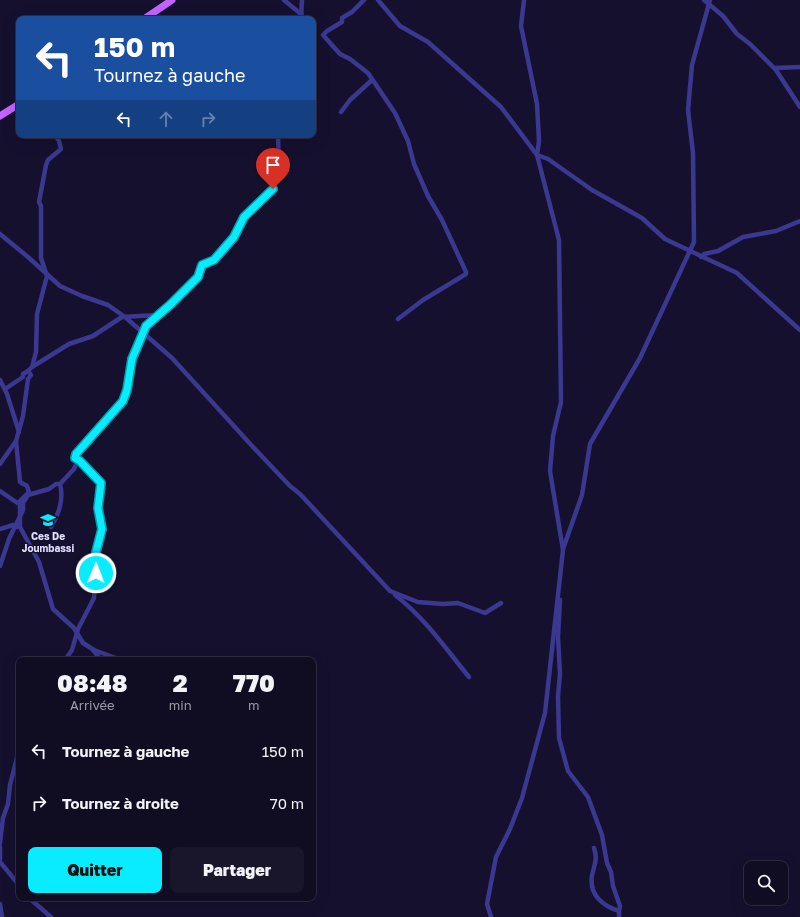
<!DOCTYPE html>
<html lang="fr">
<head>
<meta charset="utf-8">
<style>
	:root { --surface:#100c22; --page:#19152a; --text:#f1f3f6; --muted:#9c9ba5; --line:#302c40; --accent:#09ebff }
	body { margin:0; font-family:"Golos Text",sans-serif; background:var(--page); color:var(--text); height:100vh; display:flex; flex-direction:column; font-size:15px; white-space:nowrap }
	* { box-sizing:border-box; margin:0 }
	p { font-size:13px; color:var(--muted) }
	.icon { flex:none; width:22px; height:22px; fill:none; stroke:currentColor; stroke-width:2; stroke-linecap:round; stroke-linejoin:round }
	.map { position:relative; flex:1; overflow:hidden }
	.panel { position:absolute; left:16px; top:657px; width:300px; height:244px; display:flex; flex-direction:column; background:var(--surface); border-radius:8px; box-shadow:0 4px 16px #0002,0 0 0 1px var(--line) }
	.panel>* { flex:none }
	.top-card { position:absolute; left:16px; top:16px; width:300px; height:122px; border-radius:8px; box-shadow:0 4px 16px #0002,0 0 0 1px var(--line); background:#1a4fa0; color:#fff; overflow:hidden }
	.controls { position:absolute; left:744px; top:861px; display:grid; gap:8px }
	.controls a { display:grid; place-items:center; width:44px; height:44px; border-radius:8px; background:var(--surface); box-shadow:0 4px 16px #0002,0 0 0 1px var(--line); font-size:20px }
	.pin { position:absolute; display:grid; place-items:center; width:34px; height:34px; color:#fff; margin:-41px -17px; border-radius:50% 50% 50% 0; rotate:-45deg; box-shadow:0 0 4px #0007 }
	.pin .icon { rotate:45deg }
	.me { position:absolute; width:44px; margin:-22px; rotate:1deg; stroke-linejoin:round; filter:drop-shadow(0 0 3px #0008) }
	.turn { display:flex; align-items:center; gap:14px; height:84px; padding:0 12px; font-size:18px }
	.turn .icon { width:52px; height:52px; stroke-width:2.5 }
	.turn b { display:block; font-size:28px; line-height:34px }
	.lanes { display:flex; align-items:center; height:38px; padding:0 12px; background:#0003; justify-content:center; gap:20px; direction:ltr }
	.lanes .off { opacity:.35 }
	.eta { display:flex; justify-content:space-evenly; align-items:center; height:68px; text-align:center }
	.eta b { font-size:24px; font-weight:800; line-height:28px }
	.cta { display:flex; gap:8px; margin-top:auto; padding:8px 12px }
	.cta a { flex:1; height:46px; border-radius:8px; background:var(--accent); color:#111; font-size:16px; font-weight:800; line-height:46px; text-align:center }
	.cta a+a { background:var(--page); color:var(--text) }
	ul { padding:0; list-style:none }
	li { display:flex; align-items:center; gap:12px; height:52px; padding:0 12px }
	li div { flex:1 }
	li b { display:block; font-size:15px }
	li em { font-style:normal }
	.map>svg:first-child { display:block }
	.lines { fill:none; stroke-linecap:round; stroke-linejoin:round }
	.street { stroke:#3a3890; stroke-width:4.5 }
	.primary { stroke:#c264ff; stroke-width:7 }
	.route-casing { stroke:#0699a6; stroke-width:10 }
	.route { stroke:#09ebff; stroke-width:7 }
	.labels { text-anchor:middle; stroke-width:3; stroke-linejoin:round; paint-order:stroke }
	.poi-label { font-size:10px; font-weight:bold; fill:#e0ddff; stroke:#15102e }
</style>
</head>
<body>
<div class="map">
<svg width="800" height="917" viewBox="0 0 800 917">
	<rect width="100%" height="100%" fill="#15102e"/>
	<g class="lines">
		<g class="street">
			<path d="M 284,0 L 302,15"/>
			<path d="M 364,0 L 352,12 L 342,18 L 342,22 L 327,31 L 323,35 L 340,54 L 350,59 L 368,73 L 395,113 L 408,141 L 414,164 L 428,196 L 442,220 L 466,272 L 466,274 L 423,300 L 398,319"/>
			<path d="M 378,0 L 400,26 L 428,42 L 501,107 L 537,155 L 548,159 L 592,190 L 642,218 L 665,239 L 737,273 L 800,330"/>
			<path d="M 704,0 L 723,16 L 737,34 L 750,44 L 776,70 L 800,107"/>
			<path d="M 301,19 L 302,0"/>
			<path d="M 775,68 L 800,67"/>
			<path d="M 341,112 L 350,100 L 372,80"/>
			<path d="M 55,135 L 59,141 L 61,149 L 48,160 L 46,165 L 39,202 L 41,206 L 41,258 L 47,276 L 37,314 L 36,352 L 32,367 L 28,371 L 31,375 L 28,379 L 23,416 L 16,441 L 20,482 L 27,486 L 29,492 L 20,501 L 20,527 L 39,562 L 53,609 L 74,628 L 83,643 L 94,650 L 121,660"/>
			<path d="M 0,234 L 28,257 L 60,286 L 82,296 L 108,305 L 125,317 L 172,358 L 253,447 L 290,486 L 300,494 L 390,591 L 418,602 L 443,604 L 458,603 L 485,613 L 501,603"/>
			<path d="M 701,257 L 704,254 L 718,251 L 743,237 L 776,231 L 800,221"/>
			<path d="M 32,367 L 69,344 L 93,336 L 122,317 L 157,315"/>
			<path d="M 0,380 L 7,394 L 19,432"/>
			<path d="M 5,389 L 23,377 L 23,374 L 28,371"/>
			<path d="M 0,464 L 16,441"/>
			<path d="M 0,491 L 19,504"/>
			<path d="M 51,527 C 59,514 64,499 60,484 L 74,469 L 77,462 L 76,454 L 123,401 L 127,390 L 132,359 L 146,326 L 171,304 L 198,277 L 202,265 L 214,260 L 234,237 L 244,217 L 273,189 L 278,177 L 279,163 L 278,135"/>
			<path d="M 0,529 L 13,525 L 17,527"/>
			<path d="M 563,549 L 582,495 L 590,444 L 640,358 L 694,242 L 693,153 L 688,110 L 692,65 L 710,0"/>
			<path d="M 0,566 L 9,539 L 23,510 L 23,503 L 28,495 L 49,489 L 56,484 L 60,484"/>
			<path d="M 395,595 C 424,617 446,649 469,677"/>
			<path d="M 560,600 L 558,637 L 560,674 L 558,696 L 559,738 L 568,771 L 588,797 L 602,835 L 607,863 L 611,872 L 613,886 L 620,906 L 619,911"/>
			<path d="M 93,650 L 101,660"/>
			<path d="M 65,660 L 72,650 L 78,629 L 94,598 L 96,552 L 102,529 L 98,508 L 101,483 L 80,461 L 75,458"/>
			<path d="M 0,843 L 3,818 L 8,804 L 10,785 L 19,750"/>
			<path d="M 0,847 L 0,859"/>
			<path d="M 594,848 C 598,860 594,865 592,876 C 589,895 603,906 619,911 L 619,917"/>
			<path d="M 0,862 L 19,885"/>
			<path d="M 29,898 L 51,917"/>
			<path d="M 0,904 L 2,917"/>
			<path d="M 491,917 L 487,904 L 496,857 L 510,829 L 522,798 L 545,713 L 563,550 L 550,471 L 553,436 L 561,402 L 559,240 L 537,155 L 539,141 L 537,104 L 521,26 L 524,0"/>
		</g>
		<g class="primary">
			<path d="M 144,19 L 172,0"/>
			<path d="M 0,116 L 19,104"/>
		</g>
	</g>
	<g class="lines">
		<g class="route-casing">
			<path id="route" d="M 96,573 L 96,552 L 102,529 L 98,508 L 101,483 L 80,461 L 75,458 L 76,454 L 123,401 L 127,390 L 132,359 L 146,326 L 171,304 L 198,277 L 202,265 L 214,260 L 234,237 L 244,217 L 273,189"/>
		</g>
		<use href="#route" class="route"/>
	</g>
	<defs>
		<g id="school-bare" transform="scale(1.2)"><path d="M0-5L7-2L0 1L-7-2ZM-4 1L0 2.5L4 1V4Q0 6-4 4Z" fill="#09ebff" stroke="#15102e" stroke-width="2.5" paint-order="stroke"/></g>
	</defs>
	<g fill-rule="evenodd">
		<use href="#school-bare" x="48" y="520"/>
	</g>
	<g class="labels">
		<g class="poi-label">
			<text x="48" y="540">Ces De<tspan x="48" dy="12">Joumbassi</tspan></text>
		</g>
	</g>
</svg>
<div class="controls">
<a><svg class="icon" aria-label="search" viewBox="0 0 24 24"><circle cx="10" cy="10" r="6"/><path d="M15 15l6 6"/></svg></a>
</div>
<div class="pin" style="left:273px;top:189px;background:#d93025"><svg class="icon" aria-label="arrive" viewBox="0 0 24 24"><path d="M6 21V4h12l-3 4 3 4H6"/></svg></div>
<svg class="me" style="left:96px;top:573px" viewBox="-20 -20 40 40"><circle r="17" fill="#09ebff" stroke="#fff" stroke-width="3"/><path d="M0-11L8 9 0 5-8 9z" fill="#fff"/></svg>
<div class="top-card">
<div class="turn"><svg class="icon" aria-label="left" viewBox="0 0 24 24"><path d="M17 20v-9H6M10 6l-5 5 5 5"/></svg><div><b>150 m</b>Tournez à gauche</div></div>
<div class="lanes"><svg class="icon" aria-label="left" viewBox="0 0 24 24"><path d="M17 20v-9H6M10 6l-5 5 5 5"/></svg><svg class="icon off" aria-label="ahead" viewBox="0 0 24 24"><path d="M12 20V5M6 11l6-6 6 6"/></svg><svg class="icon off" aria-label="right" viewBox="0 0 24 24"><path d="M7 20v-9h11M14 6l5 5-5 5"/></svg></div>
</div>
<section class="panel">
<div class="eta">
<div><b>08:48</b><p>Arrivée</p></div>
<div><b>2</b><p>min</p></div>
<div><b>770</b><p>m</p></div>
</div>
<ul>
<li><svg class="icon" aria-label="left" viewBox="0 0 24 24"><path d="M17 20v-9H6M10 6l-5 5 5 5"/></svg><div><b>Tournez à gauche</b></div><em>150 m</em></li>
<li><svg class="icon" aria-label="right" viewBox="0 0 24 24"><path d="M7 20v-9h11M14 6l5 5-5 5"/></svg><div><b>Tournez à droite</b></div><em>70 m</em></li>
</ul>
<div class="cta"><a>Quitter</a><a>Partager</a></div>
</section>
</div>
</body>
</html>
